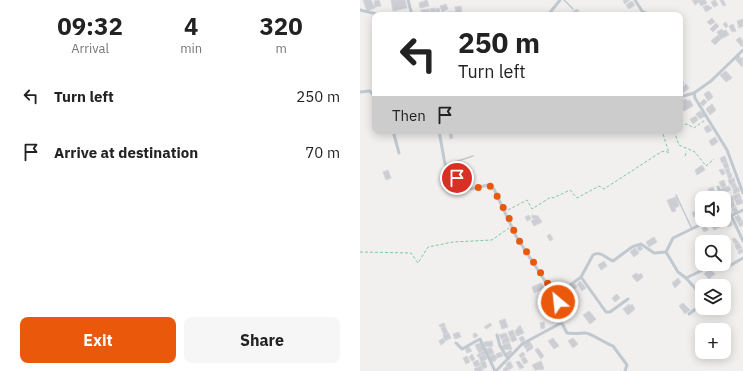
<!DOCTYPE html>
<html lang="en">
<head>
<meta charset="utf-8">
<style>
	:root { --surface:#fff; --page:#f6f6f6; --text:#222; --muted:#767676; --accent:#ea580c }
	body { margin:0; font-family:"IBM Plex Sans",sans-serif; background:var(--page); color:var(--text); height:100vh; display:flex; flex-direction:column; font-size:15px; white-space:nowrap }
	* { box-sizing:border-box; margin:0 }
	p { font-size:13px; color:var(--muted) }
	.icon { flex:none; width:22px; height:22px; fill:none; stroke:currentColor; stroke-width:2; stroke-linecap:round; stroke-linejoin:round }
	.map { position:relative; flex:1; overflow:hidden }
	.panel { display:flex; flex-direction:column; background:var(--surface); width:360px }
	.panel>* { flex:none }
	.hud { position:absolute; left:12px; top:12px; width:311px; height:122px; border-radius:8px; box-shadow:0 2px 10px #0003; background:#fff; color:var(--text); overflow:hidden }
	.tools { position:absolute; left:335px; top:191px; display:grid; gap:8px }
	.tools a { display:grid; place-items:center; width:36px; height:36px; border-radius:8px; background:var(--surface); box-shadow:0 2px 10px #0003; font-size:20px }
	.pin { position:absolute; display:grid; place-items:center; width:34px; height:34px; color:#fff; margin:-17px; border:2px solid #fff; border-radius:50%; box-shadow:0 1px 4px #0007 }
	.me { position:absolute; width:44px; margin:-22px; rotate:332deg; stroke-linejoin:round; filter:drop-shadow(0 0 3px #0008) }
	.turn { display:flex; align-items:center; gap:14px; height:84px; padding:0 20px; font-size:18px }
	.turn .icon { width:52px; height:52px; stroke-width:2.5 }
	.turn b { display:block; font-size:28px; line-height:34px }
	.then { display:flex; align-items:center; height:38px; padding:0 20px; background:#0003; gap:8px; font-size:15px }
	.eta { display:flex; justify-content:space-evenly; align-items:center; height:68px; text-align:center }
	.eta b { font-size:24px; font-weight:700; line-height:28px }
	.cta { display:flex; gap:8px; margin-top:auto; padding:8px 20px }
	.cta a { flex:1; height:46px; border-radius:8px; background:var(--accent); color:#fff; font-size:16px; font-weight:700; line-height:46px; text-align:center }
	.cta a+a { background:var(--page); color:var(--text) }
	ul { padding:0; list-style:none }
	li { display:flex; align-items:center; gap:12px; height:56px; padding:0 20px }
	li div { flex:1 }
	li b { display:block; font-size:15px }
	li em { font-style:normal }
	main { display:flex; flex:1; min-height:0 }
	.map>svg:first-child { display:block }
	.building { fill:#ccced4; stroke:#d4d6da }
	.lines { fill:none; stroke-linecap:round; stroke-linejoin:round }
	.path { stroke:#7ac9a2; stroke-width:1; stroke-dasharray:3 2; stroke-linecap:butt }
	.service { stroke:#c1c9d0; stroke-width:1.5 }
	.minor { stroke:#c1c9d0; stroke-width:3 }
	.route { stroke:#ea580c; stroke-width:7; stroke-dasharray:0 12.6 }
</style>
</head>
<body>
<main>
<section class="panel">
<div class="eta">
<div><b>09:32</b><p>Arrival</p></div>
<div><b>4</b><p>min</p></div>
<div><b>320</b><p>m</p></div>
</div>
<ul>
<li><svg class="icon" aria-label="left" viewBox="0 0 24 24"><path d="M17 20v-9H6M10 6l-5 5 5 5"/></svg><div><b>Turn left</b></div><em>250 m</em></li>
<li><svg class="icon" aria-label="arrive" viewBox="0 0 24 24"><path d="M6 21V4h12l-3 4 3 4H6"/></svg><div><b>Arrive at destination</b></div><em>70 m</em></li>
</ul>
<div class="cta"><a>Exit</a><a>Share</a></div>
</section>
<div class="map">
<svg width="383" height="371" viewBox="0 0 383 371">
	<rect width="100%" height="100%" fill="#f2efef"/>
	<g class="building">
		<path d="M 3,0 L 11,0 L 15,8 L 7,11 Z"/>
		<path d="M 19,0 L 21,6 L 15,7 L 14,1 Z"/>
		<path d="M 31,0 L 45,0 L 47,8 L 33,11 Z"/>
		<path d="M 67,0 L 69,6 L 60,8 L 59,3 Z"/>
		<path d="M 264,0 L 270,0 L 265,4 L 263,1 Z"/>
		<path d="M 332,0 L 345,0 L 347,3 L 341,6 L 339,2 L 335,5 Z"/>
		<path d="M 355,0 L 358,5 L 354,7 L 351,2 Z"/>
		<path d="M 360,0 L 363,0 L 366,5 L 363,6 Z"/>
		<path d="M 272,1 L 275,5 L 269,9 L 266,5 Z"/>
		<path d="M 86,4 L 88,9 L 82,12 L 80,6 Z"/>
		<path d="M 347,5 L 352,8 L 346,12 L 343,7 Z"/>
		<path d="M 101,6 L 102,14 L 96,15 L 95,7 Z"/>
		<path d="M 75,8 L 76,15 L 71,15 L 70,9 Z"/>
		<path d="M 79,8 L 80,15 L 77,15 L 76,9 Z"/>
		<path d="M 69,9 L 70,15 L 61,15 L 61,10 Z"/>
		<path d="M 217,9 L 219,11 L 213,15 L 211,13 Z"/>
		<rect x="88" y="12" width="6" height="3"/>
		<path d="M 352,18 L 355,22 L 350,25 L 347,22 Z"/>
		<path d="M 383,19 L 383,26 L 379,28 L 377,21 Z"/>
		<path d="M 366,22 L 368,26 L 366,28 L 363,24 Z"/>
		<path d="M 356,23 L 359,26 L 353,32 L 350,29 Z"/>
		<path d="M 373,24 L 376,31 L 372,32 L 369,26 Z"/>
		<path d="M 362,29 L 363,31 L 366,30 L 369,35 L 361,39 L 357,32 Z"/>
		<path d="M 358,35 L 361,39 L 355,45 L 351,41 Z"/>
		<path d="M 380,37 L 383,41 L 382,47 L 376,40 Z"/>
		<path d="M 379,55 L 381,59 L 383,57 L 382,67 L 375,59 Z"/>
		<path d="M 366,71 L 372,78 L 366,82 L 360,75 Z"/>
		<path d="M 322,80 L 324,83 L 320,86 L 320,81 Z"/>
		<path d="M 326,84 L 329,88 L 323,93 L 320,88 Z"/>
		<path d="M 349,91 L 353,97 L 348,101 L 344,94 Z"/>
		<path d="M 326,99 L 327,101 L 330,100 L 333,106 L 324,111 L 321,106 L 324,105 L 322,101 Z"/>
		<path d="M 344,99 L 347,102 L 343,106 L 340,103 Z"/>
		<path d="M 352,104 L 356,110 L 350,115 L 346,109 Z"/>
		<path d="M 340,111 L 345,116 L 340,119 L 336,114 Z"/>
		<path d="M 336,116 L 338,120 L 333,124 L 330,119 Z"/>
		<path d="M 348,125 L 352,130 L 347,133 L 344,128 Z"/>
		<path d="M 89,133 L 92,133 L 93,138 L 90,139 Z"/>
		<path d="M 355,137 L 358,142 L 352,146 L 349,141 Z"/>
		<path d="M 365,156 L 367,162 L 362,163 L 360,158 Z"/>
		<path d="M 367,162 L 369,167 L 365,169 L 363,164 Z"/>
		<path d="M 342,165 L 345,170 L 337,175 L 335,170 Z"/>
		<path d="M 369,168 L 370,173 L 367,174 L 365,170 Z"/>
		<path d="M 363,169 L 365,174 L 362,175 L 359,170 Z"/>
		<path d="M 28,170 L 31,178 L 26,180 L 23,172 Z"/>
		<path d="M 371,173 L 372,177 L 369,179 L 367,175 Z"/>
		<path d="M 374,178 L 375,182 L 370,185 L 368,180 Z"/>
		<path d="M 364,180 L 366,186 L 362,188 L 359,182 Z"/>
		<path d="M 375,183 L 377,188 L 373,189 L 371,185 Z"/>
		<path d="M 369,186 L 371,190 L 363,194 L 361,189 Z"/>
		<path d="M 353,187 L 355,193 L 351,195 L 348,189 Z"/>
		<path d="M 378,187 L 380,191 L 374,194 L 373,189 Z"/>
		<path d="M 379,193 L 381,197 L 375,200 L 373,196 Z"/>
		<path d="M 372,196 L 374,200 L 369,203 L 367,198 Z"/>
		<path d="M 316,197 L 319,206 L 315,208 L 316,211 L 312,212 L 307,200 Z"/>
		<path d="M 381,198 L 383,203 L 377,205 L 375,200 Z"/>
		<path d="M 373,201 L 375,206 L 372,208 L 370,203 Z"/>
		<path d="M 376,207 L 378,211 L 374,213 L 372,209 Z"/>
		<path d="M 337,210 L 339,214 L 334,217 L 332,213 Z"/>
		<path d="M 169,215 L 171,219 L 167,221 L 165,217 Z"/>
		<path d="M 172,215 L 178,216 L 182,222 L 174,226 L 171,221 L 175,219 L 172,218 Z"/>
		<path d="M 379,215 L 382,221 L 378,223 L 375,217 Z"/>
		<path d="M 353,220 L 355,223 L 357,222 L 360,227 L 354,230 L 350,222 Z"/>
		<path d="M 371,220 L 372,225 L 368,227 L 366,221 Z"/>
		<path d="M 383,221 L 383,225 L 380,227 L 378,223 Z"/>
		<path d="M 346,226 L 348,230 L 344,232 L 342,228 Z"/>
		<path d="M 190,234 L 193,239 L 190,241 L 187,236 Z"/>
		<path d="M 294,237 L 297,242 L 289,247 L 286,242 Z"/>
		<path d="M 375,238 L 379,243 L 375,244 L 372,239 Z"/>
		<path d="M 379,243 L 382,248 L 377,250 L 375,245 Z"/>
		<path d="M 280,245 L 283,249 L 279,251 L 277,248 Z"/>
		<path d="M 275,248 L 279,253 L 274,257 L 270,252 Z"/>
		<path d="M 382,249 L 383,252 L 379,254 L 378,251 Z"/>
		<path d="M 244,261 L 247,266 L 241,270 L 238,265 Z"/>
		<path d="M 350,269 L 355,274 L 349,279 L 344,274 Z"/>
		<path d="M 276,273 L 279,275 L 281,273 L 283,277 L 277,282 L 272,276 Z"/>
		<path d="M 318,278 L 321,282 L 315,288 L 312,283 Z"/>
		<path d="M 220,281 L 226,288 L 222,291 L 217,284 Z"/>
		<path d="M 181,283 L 184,288 L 174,293 L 172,287 Z"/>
		<path d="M 215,284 L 217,287 L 210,292 L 208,289 Z"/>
		<path d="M 257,294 L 260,298 L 255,302 L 252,298 Z"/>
		<path d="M 323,303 L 330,310 L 325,314 L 319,306 Z"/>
		<path d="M 269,304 L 270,306 L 272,304 L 275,309 L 268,315 L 263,309 Z"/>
		<path d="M 229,311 L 236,319 L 230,324 L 223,315 Z"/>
		<path d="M 145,319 L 148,327 L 142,329 L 139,321 Z"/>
		<path d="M 184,322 L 185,328 L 181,329 L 180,323 Z"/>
		<path d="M 84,323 L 85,326 L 80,327 L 79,325 Z"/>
		<path d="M 130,323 L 132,325 L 126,329 L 124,327 Z"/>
		<path d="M 160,325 L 164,333 L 157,336 L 155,331 Z"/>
		<path d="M 85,326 L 88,333 L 84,335 L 81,328 Z"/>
		<path d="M 153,330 L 155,335 L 150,337 L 148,332 Z"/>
		<path d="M 99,332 L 101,337 L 95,339 L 93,334 Z"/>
		<path d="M 89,333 L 91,338 L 85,341 L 83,335 Z"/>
		<path d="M 116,333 L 118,336 L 114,338 L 113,334 Z"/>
		<path d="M 146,333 L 148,337 L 141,339 L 139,335 Z"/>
		<path d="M 155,335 L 157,340 L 152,342 L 150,337 Z"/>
		<path d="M 163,336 L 165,340 L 161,342 L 159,338 Z"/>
		<path d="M 148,337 L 150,341 L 143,344 L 142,340 Z"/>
		<path d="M 83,338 L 85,342 L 81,345 L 79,341 Z"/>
		<path d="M 193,338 L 199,346 L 194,349 L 188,341 Z"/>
		<path d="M 213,338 L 218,344 L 213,348 L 208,341 Z"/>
		<path d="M 132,341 L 133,346 L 125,347 L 124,342 Z"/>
		<path d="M 169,341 L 172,345 L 166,349 L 163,345 Z"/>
		<path d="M 149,342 L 152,349 L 143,350 L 141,346 Z"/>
		<path d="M 120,343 L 124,350 L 119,353 L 115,345 Z"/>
		<path d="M 172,345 L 173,348 L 167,352 L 166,349 Z"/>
		<path d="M 109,347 L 112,351 L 107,353 L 105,349 Z"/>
		<path d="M 131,347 L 134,353 L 129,355 L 126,349 Z"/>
		<path d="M 178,348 L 184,356 L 181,359 L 175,350 Z"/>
		<path d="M 151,350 L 152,353 L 147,356 L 146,353 Z"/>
		<path d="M 124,351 L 126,353 L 118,357 L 117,355 Z"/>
		<path d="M 141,352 L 143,356 L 137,358 L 136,354 Z"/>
		<path d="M 163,352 L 165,355 L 161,358 L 159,355 Z"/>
		<path d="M 112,354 L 115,359 L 112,361 L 109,357 Z"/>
		<path d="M 125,354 L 127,359 L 121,362 L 119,357 Z"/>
		<circle cx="133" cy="358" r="3.5"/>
		<path d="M 107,356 L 110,362 L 106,364 L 103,358 Z"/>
		<path d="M 165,357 L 168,362 L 164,364 L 161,359 Z"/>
		<path d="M 118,360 L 120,365 L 115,367 L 113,362 Z"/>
		<path d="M 125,361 L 127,367 L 123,369 L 120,363 Z"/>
		<path d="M 150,361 L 153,367 L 149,370 L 146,364 Z"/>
		<path d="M 159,361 L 164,367 L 160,369 L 156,362 Z"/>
		<path d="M 181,361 L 184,369 L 175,370 L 172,365 Z"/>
		<path d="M 121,366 L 123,371 L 115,371 L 114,369 Z"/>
		<path d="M 147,366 L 149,370 L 144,371 L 143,369 Z"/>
	</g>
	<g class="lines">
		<g class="path">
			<path d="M 320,126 L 327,124 L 334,128 L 345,120"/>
			<path d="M 314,131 L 319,145 L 335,152 L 346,166 L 354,159"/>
			<path d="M 325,156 L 327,151"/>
			<path d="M 148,210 L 167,200 L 172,209 L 191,197 L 193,198 L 210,190 L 217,198 L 239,186 L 244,189 L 301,152 L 305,151 L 309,153 L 302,131"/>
			<path d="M 0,252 L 51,253 L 58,263 L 68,247 L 93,242 L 132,240 L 149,228"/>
		</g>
		<g class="service">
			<path d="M 204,0 L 213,9"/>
			<path d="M 86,165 L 113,156"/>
			<path d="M 316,195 L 332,229"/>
		</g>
		<g class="minor">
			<path d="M 48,0 L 52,15"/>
			<path d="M 275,0 L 282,11 L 288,14"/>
			<path d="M 0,10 L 21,15"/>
			<path d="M 188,15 L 200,0"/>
			<path d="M 383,50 L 351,81 L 334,93 L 335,98 L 367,150 L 383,193"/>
			<path d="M 0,92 L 10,91 L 15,97"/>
			<path d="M 320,97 L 334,93"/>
			<path d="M 33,131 L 39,153"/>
			<path d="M 79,131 L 85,164 L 94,177 L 102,180 L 111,189 L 128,185 L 134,189 L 156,236 L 185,281 L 197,295 L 199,302 L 196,312 L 207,333 C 214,334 220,333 226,333 C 230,333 247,344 253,346 L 267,365 L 265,371"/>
			<path d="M 358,187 L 363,198"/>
			<path d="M 364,200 L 383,241"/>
			<path d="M 364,219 L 383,210"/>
			<path d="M 306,252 L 318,272 L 326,278 L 351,266 L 364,269 L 383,258"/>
			<path d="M 221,277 L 246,312 L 250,312 L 268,299"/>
			<path d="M 326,278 L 342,296"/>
			<path d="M 197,295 L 221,277 L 233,255 C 241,250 246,259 253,261 L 272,247 L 281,244 L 294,253 L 306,252 L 313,238 L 350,220"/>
			<path d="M 329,314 L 342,304"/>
			<path d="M 137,335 L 140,346 L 148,359"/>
			<path d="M 96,343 L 102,349 L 120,339 L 135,371"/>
			<path d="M 136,371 L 162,344 L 201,323"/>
		</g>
	</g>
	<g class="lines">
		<path class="route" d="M 97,178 L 103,181 L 112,189 L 128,185 L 132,187 L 149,218 L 156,236 L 186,281 L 197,296 L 198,302"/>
	</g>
</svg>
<div class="tools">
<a><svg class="icon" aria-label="sound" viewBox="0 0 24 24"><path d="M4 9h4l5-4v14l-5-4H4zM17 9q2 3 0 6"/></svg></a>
<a><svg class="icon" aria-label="search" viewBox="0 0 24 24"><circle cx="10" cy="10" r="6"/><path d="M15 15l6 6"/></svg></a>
<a><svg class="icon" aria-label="layers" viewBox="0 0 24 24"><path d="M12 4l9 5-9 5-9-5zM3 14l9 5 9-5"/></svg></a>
<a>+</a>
</div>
<div class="pin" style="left:97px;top:178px;background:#d93025"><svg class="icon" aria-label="arrive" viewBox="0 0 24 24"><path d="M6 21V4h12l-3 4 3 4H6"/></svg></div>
<svg class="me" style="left:198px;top:302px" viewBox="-20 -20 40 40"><circle r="17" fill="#ea580c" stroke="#fff" stroke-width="3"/><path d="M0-11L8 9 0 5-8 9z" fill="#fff"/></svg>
<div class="hud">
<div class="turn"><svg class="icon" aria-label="left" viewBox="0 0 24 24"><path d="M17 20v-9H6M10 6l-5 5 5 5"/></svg><div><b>250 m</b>Turn left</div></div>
<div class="then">Then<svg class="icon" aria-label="arrive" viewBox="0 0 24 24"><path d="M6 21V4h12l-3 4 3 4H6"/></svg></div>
</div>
</div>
</main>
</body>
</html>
